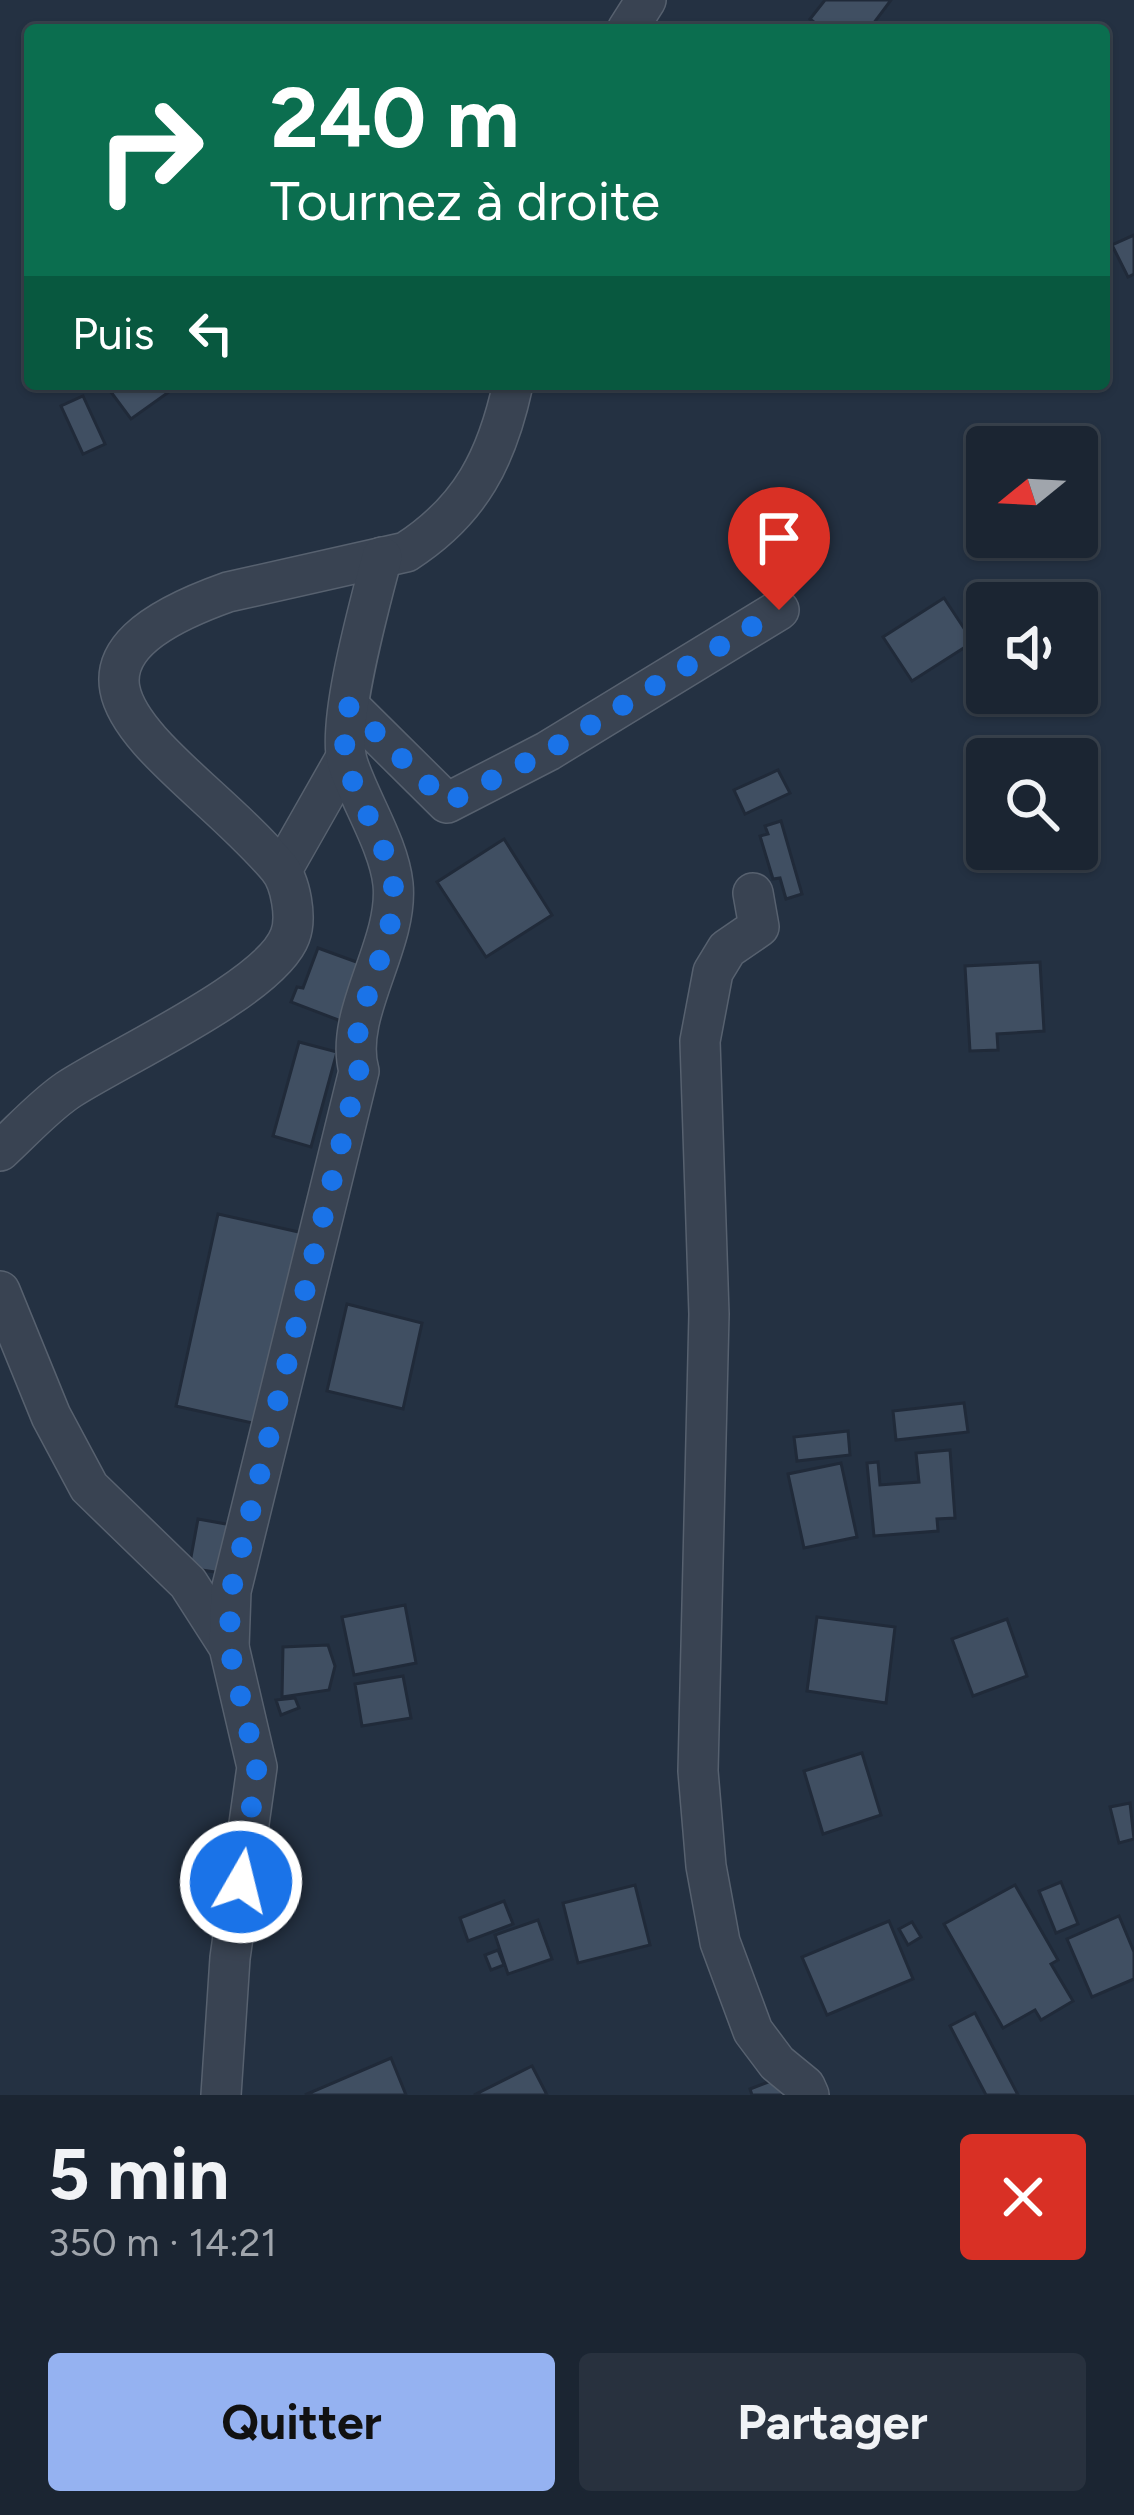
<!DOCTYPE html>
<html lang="fr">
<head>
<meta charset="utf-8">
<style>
	:root { --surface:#1b2532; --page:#28313e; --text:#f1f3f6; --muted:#a0a5ac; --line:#39424d; --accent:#95b2f1 }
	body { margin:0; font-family:Figtree,sans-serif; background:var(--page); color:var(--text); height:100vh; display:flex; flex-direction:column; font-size:45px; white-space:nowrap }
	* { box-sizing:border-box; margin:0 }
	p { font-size:39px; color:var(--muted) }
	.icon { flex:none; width:66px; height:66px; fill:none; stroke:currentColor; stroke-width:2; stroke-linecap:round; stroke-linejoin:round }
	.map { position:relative; height:2095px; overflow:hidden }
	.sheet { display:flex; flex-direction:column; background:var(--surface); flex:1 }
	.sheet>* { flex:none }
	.guide { position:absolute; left:24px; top:24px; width:1086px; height:366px; border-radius:12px; box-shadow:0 3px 9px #0004,0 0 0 3px var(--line); background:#0b6e4f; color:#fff; overflow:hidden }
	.needle { width:78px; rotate:252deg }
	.buttons { position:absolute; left:966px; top:426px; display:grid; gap:24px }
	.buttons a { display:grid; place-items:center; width:132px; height:132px; border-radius:12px; background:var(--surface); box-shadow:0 3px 9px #0004,0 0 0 3px var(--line); font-size:60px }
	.pin { position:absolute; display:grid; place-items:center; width:102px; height:102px; color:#fff; margin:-123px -51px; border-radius:50% 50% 50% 0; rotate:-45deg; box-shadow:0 0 12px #0007 }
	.pin .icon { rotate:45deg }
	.me { position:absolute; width:132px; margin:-66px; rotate:8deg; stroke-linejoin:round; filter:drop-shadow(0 0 9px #0008) }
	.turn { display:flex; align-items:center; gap:42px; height:252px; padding:0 48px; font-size:54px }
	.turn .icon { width:156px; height:156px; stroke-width:2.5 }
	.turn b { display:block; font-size:84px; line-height:102px }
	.then { display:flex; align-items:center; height:114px; padding:0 48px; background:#0003; gap:24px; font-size:45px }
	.round { display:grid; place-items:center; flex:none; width:126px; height:126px; border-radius:12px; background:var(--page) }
	.head { display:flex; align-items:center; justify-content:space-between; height:204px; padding:0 48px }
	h1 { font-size:72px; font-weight:700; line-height:90px }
	.button { display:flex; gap:24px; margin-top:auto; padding:24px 48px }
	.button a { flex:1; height:138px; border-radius:12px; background:var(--accent); color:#111; font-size:48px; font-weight:700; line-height:138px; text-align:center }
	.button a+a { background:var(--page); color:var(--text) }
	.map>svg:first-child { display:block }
	.building { fill:#404f62; stroke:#202a39; stroke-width:3 }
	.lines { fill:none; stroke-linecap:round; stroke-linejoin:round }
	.street-casing { stroke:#57616f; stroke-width:42 }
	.street { stroke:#394352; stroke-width:39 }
	.route { stroke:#1a73e8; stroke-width:21; stroke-dasharray:0 37.8 }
</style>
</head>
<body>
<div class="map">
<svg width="1134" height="2095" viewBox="0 0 1134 2095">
	<rect width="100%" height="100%" fill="#243142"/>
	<g class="building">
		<path d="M 825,0 L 891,0 L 873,24 L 880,30 L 824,30 L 810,19 Z"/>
		<path d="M 1134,235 L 1134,274 L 1128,277 L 1112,245 Z"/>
		<path d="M 105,384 L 180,384 L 131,419 Z"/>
		<path d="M 83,396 L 105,444 L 83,454 L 61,406 Z"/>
		<path d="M 944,598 L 973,642 L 912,681 L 883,637 Z"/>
		<path d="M 778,770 L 790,793 L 745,814 L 734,790 Z"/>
		<path d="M 781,821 L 802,894 L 786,899 L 780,878 L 773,879 L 760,836 L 768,834 L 765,826 Z"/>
		<path d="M 504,839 L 552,915 L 486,957 L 437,882 Z"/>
		<path d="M 318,948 L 362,964 L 341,1021 L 291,1002 L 297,987 L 303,988 Z"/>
		<path d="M 1040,962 L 1044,1031 L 997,1034 L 998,1050 L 970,1051 L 965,966 Z"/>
		<path d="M 299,1042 L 337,1052 L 311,1147 L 273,1136 Z"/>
		<path d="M 218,1214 L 303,1233 L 262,1425 L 176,1406 Z"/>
		<path d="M 347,1304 L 422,1323 L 403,1409 L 327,1391 Z"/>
		<path d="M 964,1403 L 968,1432 L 896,1440 L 893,1411 Z"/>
		<path d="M 848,1431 L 850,1455 L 797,1461 L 794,1437 Z"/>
		<path d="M 950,1450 L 955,1518 L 937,1519 L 938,1531 L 874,1536 L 867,1463 L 878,1462 L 880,1485 L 919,1482 L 916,1453 Z"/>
		<path d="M 841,1463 L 857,1537 L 804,1548 L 788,1474 Z"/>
		<path d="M 198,1519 L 237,1526 L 228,1574 L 189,1568 Z"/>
		<path d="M 405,1605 L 416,1663 L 354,1675 L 342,1617 Z"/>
		<path d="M 817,1617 L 895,1627 L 886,1703 L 807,1691 Z"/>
		<path d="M 1007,1619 L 1027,1676 L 973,1696 L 952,1639 Z"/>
		<path d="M 328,1645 L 335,1666 L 329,1690 L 282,1697 L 283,1647 Z"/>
		<path d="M 403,1676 L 411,1718 L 362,1726 L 355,1684 Z"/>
		<path d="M 295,1698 L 299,1708 L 281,1715 L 276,1700 Z"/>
		<path d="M 862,1753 L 881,1815 L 823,1834 L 804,1771 Z"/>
		<path d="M 1130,1803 L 1134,1839 L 1119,1843 L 1110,1807 Z"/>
		<path d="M 1061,1882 L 1078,1924 L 1056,1933 L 1039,1891 Z"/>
		<path d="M 635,1885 L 650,1945 L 578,1963 L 563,1903 Z"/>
		<path d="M 1015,1885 L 1058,1960 L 1051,1964 L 1073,2001 L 1041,2020 L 1035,2010 L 1003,2028 L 944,1924 Z"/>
		<path d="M 504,1901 L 513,1924 L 468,1941 L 460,1918 Z"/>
		<path d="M 1119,1916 L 1134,1952 L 1134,1979 L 1092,1997 L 1067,1939 Z"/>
		<path d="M 538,1920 L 552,1959 L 508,1974 L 495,1935 Z"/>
		<path d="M 889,1921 L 913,1979 L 827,2015 L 802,1957 Z"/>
		<path d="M 912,1922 L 921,1937 L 908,1945 L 899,1929 Z"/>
		<path d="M 498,1950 L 504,1965 L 491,1970 L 485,1955 Z"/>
		<path d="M 975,2013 L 1018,2095 L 986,2095 L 950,2026 Z"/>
		<path d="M 391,2058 L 406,2095 L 305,2095 Z"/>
		<path d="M 532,2066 L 547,2095 L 474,2095 Z"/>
		<path d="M 779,2078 L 785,2095 L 752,2095 L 750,2089 Z"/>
	</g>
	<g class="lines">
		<g class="street-casing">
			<g id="street">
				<path d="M 627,30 L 646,0"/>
				<path d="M 349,706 L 447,803 L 548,751 L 779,610"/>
				<path d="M 282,870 L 345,759"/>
				<path d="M 753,893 L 759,927 L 727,949 L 713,972 L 700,1041 L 709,1314 L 698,1771 L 706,1866 L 720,1942 L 753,2031 L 777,2063 L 805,2086 L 809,2095"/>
				<path d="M 0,1151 C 22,1131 43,1107 68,1090 C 118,1057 271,988 290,936 C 297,918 291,882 278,867 C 186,758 0,673 228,592 C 287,579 346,565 406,552 C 471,510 497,458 513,384"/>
				<path d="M 0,1291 L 51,1416 L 89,1487 L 188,1583 L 229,1647 L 257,1767 L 230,1958 L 221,2095"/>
				<path d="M 229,1647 L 231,1591 L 359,1071 C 343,1014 399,945 393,884 C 389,845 360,801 348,764 C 335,726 371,600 382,557"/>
			</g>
		</g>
		<use href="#street" class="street"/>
	</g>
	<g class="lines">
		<path class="route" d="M 241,1882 L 257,1767 L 229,1647 L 231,1591 L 359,1071 C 344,1017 401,940 393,883 C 386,840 357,803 346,761 C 342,746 348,723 349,706 L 447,803 L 548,751 L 779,610"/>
	</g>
</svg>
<div class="buttons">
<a><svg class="needle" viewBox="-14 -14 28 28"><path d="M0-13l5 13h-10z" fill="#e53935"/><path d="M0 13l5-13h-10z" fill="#a0a5ac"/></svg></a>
<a><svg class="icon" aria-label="sound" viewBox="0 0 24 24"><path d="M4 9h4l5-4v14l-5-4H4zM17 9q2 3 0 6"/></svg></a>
<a><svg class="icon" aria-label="search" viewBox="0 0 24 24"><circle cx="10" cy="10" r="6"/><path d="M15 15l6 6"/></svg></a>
</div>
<div class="pin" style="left:779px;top:610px;background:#d93025"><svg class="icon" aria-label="arrive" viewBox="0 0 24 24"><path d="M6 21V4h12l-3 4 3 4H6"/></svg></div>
<svg class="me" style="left:241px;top:1882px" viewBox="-20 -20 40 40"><circle r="17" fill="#1a73e8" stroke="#fff" stroke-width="3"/><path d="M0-11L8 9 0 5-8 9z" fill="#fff"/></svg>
<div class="guide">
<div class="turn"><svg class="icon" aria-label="right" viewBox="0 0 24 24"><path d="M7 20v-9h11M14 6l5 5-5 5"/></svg><div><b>240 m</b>Tournez à droite</div></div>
<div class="then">Puis<svg class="icon" aria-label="left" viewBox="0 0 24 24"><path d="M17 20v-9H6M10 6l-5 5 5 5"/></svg></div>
</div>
</div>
<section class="sheet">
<div class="head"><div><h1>5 min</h1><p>350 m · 14:21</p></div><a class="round" style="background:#d93025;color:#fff"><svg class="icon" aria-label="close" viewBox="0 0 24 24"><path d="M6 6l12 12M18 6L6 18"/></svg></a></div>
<div class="button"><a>Quitter</a><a>Partager</a></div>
</section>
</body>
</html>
